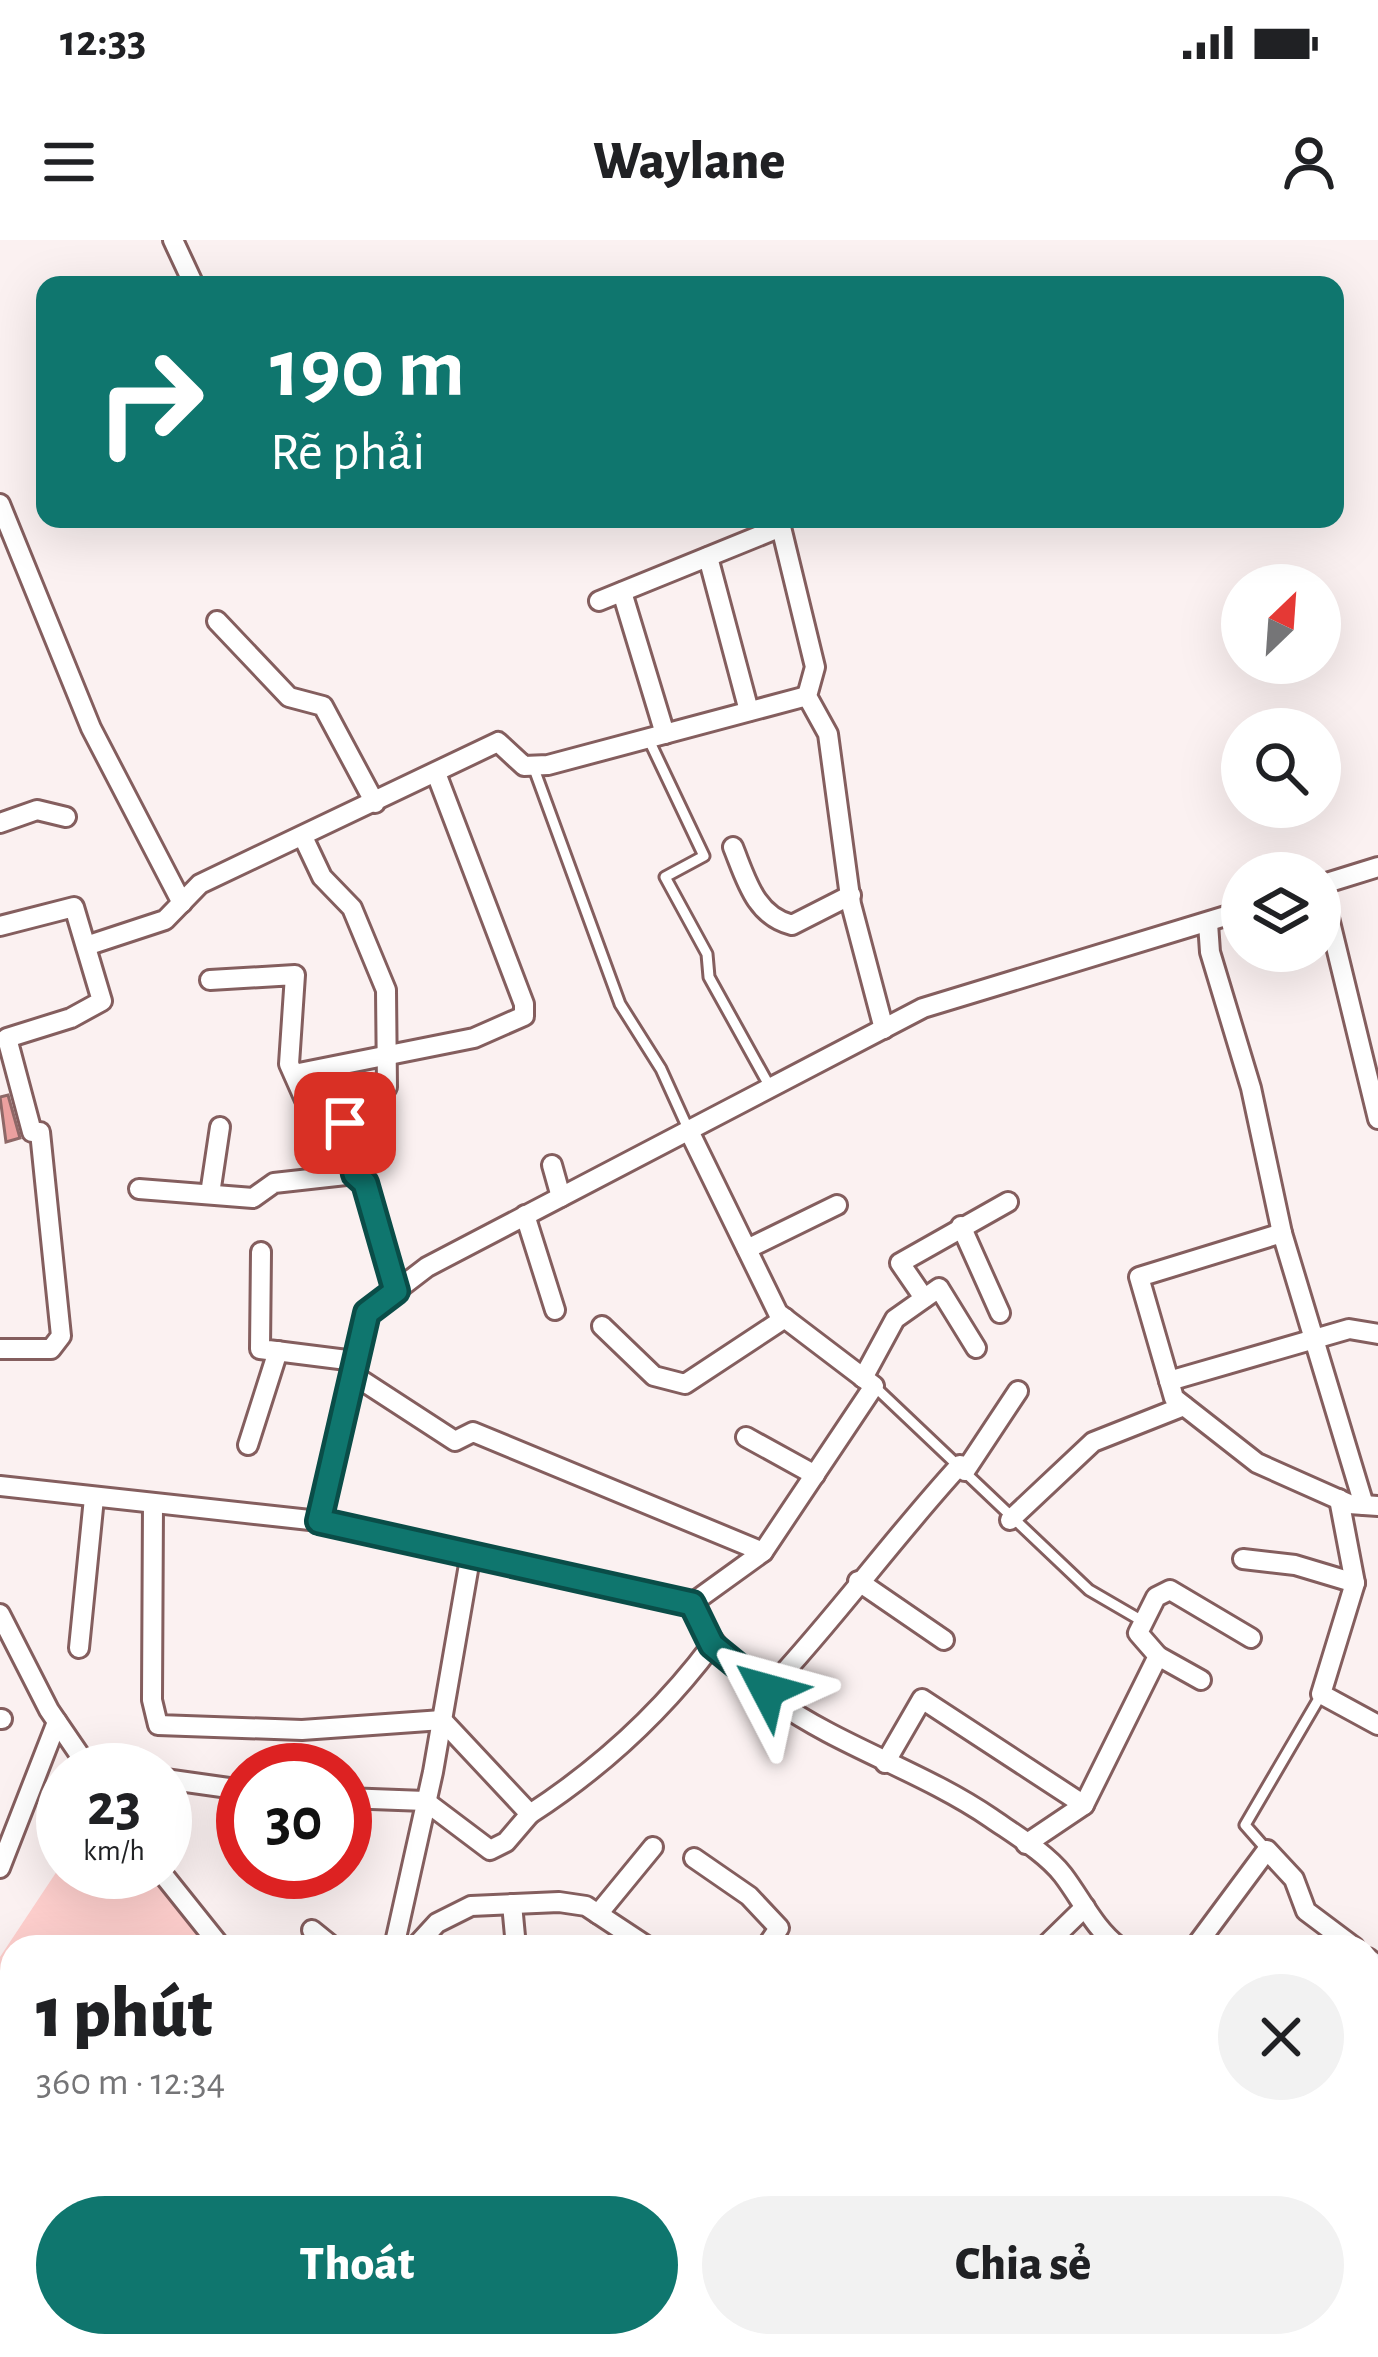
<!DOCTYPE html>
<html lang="vi">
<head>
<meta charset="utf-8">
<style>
	:root { --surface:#fff; --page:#f2f2f2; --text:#202124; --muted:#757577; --accent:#0f766e }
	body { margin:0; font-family:"Alegreya Sans",sans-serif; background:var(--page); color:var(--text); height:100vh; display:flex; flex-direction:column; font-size:45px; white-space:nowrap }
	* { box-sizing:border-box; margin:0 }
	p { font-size:39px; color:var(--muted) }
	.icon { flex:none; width:66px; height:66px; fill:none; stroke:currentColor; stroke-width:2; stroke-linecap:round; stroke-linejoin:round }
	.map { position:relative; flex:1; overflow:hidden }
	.sheet { position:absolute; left:0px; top:1695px; width:1380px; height:423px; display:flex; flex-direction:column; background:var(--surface); border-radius:36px 36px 0 0; box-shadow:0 12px 48px #0002 }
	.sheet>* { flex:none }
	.guide { position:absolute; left:36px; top:36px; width:1308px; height:252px; border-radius:24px; box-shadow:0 12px 48px #0002; background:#0f766e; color:#fff; overflow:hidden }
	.needle { width:78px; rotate:25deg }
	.tools { position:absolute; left:1221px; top:324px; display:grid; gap:24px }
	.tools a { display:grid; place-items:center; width:120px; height:120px; border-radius:50%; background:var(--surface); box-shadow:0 12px 48px #0002; font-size:60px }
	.speed { position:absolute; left:36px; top:1503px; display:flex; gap:24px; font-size:60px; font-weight:700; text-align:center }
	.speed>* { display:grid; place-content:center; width:156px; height:156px; border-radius:50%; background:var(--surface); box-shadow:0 12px 48px #0002; line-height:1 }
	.speed small { font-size:30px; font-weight:400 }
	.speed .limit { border:18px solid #d22; background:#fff; color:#111 }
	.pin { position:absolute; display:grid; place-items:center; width:102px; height:102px; color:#fff; margin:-51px; border-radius:24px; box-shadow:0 6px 18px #0006 }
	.me { position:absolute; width:132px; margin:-66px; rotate:309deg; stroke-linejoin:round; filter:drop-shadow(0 0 9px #0008) }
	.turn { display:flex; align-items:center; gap:42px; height:252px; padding:0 36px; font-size:54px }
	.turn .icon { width:156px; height:156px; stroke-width:2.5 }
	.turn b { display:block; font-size:84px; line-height:102px }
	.round { display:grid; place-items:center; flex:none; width:126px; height:126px; border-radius:63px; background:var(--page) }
	.summary { display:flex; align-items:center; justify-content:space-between; height:204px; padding:0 36px }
	h1 { font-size:72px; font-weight:800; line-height:90px }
	.action { display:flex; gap:24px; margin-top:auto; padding:24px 36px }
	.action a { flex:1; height:138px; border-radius:72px; background:var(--accent); color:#fff; font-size:48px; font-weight:800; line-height:138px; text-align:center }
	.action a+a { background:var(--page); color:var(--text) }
	.status { display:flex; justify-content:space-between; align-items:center; height:84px; padding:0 60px; background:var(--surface); direction:ltr }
	.status svg { height:33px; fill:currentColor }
	header { display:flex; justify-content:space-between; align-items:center; height:156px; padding:0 36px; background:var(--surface); font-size:54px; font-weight:800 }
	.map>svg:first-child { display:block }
	.green { fill:#fecfcd }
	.building { fill:#eba09f; stroke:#8e6867; stroke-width:3 }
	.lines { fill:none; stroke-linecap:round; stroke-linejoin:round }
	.lane-casing { stroke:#845e5e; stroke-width:15 }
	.street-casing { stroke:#845e5e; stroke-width:24 }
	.path { stroke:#beb2b2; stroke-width:3; stroke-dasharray:6 9; stroke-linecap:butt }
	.lane { stroke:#fff; stroke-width:9 }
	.street { stroke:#fff; stroke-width:18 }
	.route-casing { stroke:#0a4d48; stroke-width:30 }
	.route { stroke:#0f766e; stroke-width:21 }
</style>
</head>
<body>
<div class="status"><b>12:33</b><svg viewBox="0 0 49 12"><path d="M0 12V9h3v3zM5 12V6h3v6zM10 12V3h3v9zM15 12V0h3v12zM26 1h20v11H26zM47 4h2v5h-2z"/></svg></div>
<header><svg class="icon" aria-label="menu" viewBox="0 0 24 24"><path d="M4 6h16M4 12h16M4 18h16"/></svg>Waylane<svg class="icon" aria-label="person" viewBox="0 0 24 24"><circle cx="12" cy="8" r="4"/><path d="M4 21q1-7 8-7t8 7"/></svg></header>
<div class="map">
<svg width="1378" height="2117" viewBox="0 0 1378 2117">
	<rect width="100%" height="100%" fill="#fbf1f1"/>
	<path class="green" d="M 63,1622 L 63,1632 L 165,1629 L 232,1707 L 12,1707 L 12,1943 L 0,1937 L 0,1717 Z"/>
	<path class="building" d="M 8,855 L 20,898 L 6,902 L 0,857 Z"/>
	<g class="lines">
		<g class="lane-casing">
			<g id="lane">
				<path d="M 648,498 L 704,616 L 665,637 L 707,714 L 709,737 L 770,847"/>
				<path d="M 533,526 L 620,764 L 661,829 L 690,893"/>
				<path d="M 874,1146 L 1089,1350 L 1144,1382"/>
				<path d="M 1267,1610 L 1245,1585 L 1321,1455"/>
			</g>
		</g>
		<g class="street-casing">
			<g id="street">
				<path d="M 173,0 L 194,45"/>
				<path d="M 0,264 L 91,488 L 182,663"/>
				<path d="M 708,317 L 749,471"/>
				<path d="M 622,352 L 665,494"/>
				<path d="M 599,361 L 781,287 L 815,427 L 807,456 L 828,494 L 851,664 L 884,789"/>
				<path d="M 217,381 L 289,457 L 323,466 L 375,563"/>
				<path d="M 0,583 L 37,570 L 66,577"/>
				<path d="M 733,607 C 746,639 755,676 792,685 L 851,655"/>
				<path d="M 1320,645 L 1378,627"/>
				<path d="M 1321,645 L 1378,879"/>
				<path d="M 1208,683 L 1210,712 L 1251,848 L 1282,993 L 1364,1265"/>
				<path d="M 0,686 L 74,667 L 102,761 L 71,778 L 7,798 L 32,892 L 40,892 L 61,1096 L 51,1109 L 0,1109"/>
				<path d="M 86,706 L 165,680 L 200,644 L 498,502 L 524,526 L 548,525 L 807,456"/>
				<path d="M 210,740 L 295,735 L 289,824 L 313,878 L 334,884 L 366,881 L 387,847 L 386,750 L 352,668 L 322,637 L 304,599"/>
				<path d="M 294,834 L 474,798 L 524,776 L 524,764 L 436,533"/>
				<path d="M 345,883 L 355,934 L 365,943 L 396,1051"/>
				<path d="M 690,893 L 778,1073 L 874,1146 L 763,1312 L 691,1364 C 753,1488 887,1507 991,1578 C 1014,1594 1046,1613 1063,1635 C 1082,1660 1094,1688 1119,1707"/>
				<path d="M 552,925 L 561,957"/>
				<path d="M 139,949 L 253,958 L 274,943 L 355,934"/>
				<path d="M 210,954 L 220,887"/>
				<path d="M 525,975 L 555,1070"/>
				<path d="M 961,986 L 1000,1073"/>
				<path d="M 1282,993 L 1139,1037 L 1174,1158 L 1257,1223 L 1349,1264 L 1378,1266"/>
				<path d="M 747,1009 L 837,965"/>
				<path d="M 261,1012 L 260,1109 L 355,1121"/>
				<path d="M 924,1058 L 900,1023 L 1008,962"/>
				<path d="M 602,1086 L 654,1136 L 685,1144 L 785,1078"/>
				<path d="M 352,1134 L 455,1201 L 473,1192 L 763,1312"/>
				<path d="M 863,1138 L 895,1079 L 939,1048 L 976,1108"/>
				<path d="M 1169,1141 L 1349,1089 L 1378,1094"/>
				<path d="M 746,1197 L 815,1235"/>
				<path d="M 248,1205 L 278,1111"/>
				<path d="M 965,1231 L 1018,1151"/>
				<path d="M 0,1246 L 319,1281 L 691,1364"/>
				<path d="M 1339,1259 L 1355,1343 L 1321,1454 L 1378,1485"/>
				<path d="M 153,1264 L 152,1460 L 158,1485 L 302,1490 L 442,1480 L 530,1574 L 506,1602 L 490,1610 L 425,1561 L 345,1558"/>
				<path d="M 1010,1280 L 1093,1202 L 1184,1166"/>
				<path d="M 319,1281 L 367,1073 L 427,1027 L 923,768 L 1242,671"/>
				<path d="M 1243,1319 L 1295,1325 L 1355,1343"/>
				<path d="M 858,1341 L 944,1400"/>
				<path d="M 0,1374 L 49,1470 L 90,1530"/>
				<path d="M 79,1408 L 94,1258"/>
				<path d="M 1158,1416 L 1201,1440"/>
				<path d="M 767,1451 C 835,1379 893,1298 960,1225"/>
				<path d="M 0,1479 L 2,1479"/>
				<path d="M 885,1523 L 922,1459 L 1084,1565"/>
				<path d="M 129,1527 L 139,1530"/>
				<path d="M 165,1539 L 243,1550"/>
				<path d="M 530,1574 C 601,1528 661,1473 712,1405"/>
				<path d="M 1026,1604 L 1084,1565 L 1158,1416 L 1138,1393 L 1156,1357 L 1170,1350 L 1251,1398"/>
				<path d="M 694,1618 L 749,1656 L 779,1688 L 766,1707"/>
				<path d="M 0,1628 L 57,1482"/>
				<path d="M 161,1632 L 221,1707"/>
				<path d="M 512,1664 L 516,1707"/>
				<path d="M 598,1674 L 653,1607"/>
				<path d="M 312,1690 L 333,1707"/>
				<path d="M 394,1707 L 433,1532 L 471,1313"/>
				<path d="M 415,1707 L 437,1683 L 471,1666 L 559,1662 L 586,1666 L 648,1707"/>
				<path d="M 1044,1707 L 1085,1667"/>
				<path d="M 1195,1707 L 1267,1610 L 1294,1639 L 1306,1671 L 1354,1707"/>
				<path d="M 1368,1718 L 1378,1726"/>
				<path d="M 1368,1893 L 1378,1883"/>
				<path d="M 1368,2047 L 1378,2052"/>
				<path d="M 555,2106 L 565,2117"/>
				<path d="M 806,2106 L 818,2117"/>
				<path d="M 922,2106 L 937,2117"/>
				<path d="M 1101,2106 L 1112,2117"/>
				<path d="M 170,2117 L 177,2106"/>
				<path d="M 1077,2117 L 1084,2106"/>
			</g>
		</g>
		<path class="path" d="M 0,1775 L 12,1779"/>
		<use href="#lane" class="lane"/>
		<use href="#street" class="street"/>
	</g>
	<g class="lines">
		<g class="route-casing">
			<path id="route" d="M 345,883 L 355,934 L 365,943 L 396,1051 L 367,1073 L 319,1281 L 692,1364 L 712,1405 L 767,1450"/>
		</g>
		<use href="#route" class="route"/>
	</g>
</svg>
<div class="tools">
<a><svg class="needle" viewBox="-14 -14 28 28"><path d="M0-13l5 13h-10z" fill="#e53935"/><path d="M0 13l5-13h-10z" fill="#757577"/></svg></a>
<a><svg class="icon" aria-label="search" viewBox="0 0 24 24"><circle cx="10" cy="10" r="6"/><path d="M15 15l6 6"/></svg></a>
<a><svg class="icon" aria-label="layers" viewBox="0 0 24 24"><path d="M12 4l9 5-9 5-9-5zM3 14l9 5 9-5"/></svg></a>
</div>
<div class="speed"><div>23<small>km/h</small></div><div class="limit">30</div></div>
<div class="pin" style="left:345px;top:883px;background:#d93025"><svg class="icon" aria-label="arrive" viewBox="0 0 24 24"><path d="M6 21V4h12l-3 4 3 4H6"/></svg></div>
<svg class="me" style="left:767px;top:1450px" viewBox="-20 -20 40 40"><path d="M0-17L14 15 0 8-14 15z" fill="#0f766e" stroke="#fff" stroke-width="4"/></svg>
<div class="guide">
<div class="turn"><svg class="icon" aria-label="right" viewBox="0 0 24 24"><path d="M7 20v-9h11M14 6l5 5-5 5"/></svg><div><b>190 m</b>Rẽ phải</div></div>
</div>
<section class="sheet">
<div class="summary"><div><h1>1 phút</h1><p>360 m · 12:34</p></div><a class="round"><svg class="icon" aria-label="close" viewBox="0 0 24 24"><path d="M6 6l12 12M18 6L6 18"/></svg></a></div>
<div class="action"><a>Thoát</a><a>Chia sẻ</a></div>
</section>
</div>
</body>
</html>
